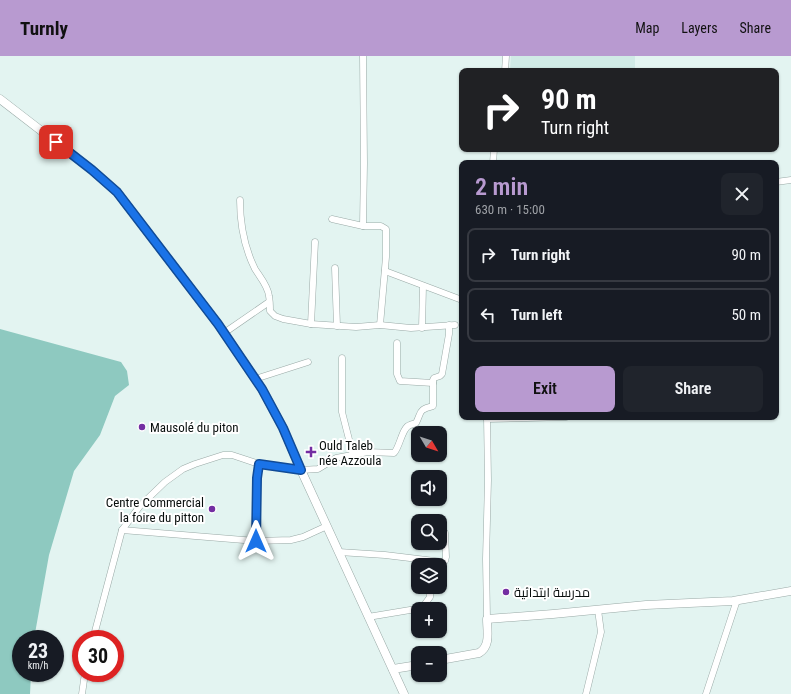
<!DOCTYPE html>
<html lang="en">
<head>
<meta charset="utf-8">
<style>
	:root { --surface:#171b24; --page:#20242c; --text:#f1f3f6; --muted:#9ea1a6; --line:#363941; --accent:#b89ad0 }
	body { margin:0; font-family:"Roboto Condensed",Cairo,sans-serif; background:var(--page); color:var(--text); height:100vh; display:flex; flex-direction:column; font-size:15px; white-space:nowrap }
	* { box-sizing:border-box; margin:0 }
	p { font-size:13px; color:var(--muted) }
	.icon { flex:none; width:22px; height:22px; fill:none; stroke:currentColor; stroke-width:2; stroke-linecap:round; stroke-linejoin:round }
	.map { position:relative; flex:1; overflow:hidden }
	.sheet { position:absolute; left:459px; top:104px; width:320px; height:260px; display:flex; flex-direction:column; background:var(--surface); border-radius:8px; box-shadow:0 1px 3px #0004 }
	.sheet>* { flex:none }
	.hud { position:absolute; left:459px; top:12px; width:320px; height:84px; border-radius:8px; box-shadow:0 1px 3px #0004; background:#202124; color:#fff; overflow:hidden }
	.needle { width:26px; rotate:129deg }
	.buttons { position:absolute; left:411px; top:370px; display:grid; gap:8px }
	.buttons a { display:grid; place-items:center; width:36px; height:36px; border-radius:8px; background:var(--surface); box-shadow:0 1px 3px #0004; font-size:20px }
	.speed { position:absolute; left:12px; top:574px; display:flex; gap:8px; font-size:20px; font-weight:700; text-align:center }
	.speed>* { display:grid; place-content:center; width:52px; height:52px; border-radius:50%; background:var(--surface); box-shadow:0 1px 3px #0004; line-height:1 }
	.speed small { font-size:10px; font-weight:400 }
	.speed .limit { border:6px solid #d22; background:#fff; color:#111 }
	.pin { position:absolute; display:grid; place-items:center; width:34px; height:34px; color:#fff; margin:-17px; border-radius:8px; box-shadow:0 2px 6px #0006 }
	.me { position:absolute; width:44px; margin:-22px; rotate:0deg; stroke-linejoin:round; filter:drop-shadow(0 0 3px #0008) }
	.turn { display:flex; align-items:center; gap:14px; height:84px; padding:0 16px; font-size:18px }
	.turn .icon { width:52px; height:52px; stroke-width:2.5 }
	.turn b { display:block; font-size:28px; line-height:34px }
	.round { display:grid; place-items:center; flex:none; width:42px; height:42px; border-radius:8px; background:var(--page) }
	.head { display:flex; align-items:center; justify-content:space-between; height:68px; padding:0 16px }
	h1 { font-size:24px; font-weight:600; line-height:30px; color:var(--accent) }
	.action { display:flex; gap:8px; margin-top:auto; padding:8px 16px }
	.action a { flex:1; height:46px; border-radius:8px; background:var(--accent); color:#111; font-size:16px; font-weight:600; line-height:46px; text-align:center }
	.action a+a { background:var(--page); color:var(--text) }
	ul { padding:0; list-style:none }
	li { display:flex; align-items:center; gap:12px; height:54px; margin:0 8px 6px; padding:0 8px; border:2px solid var(--line); border-radius:8px }
	li div { flex:1 }
	li b { display:block; font-size:15px }
	li em { font-style:normal }
	header { display:flex; align-items:center; gap:24px; box-sizing:border-box; height:56px; padding:0 20px; background:var(--accent); color:#111 }
	header strong { font-size:19px }
	nav { display:flex; gap:22px; margin-inline-start:auto; font-size:14px }
	.map>svg:first-child { display:block }
	.built { fill:#d0eae6 }
	.green { fill:#8ec9c0 }
	.lines { fill:none; stroke-linecap:round; stroke-linejoin:round }
	.minor-casing { stroke:#99a9a6; stroke-width:7 }
	.major-casing { stroke:#99a9a6; stroke-width:9 }
	.minor { stroke:#fff; stroke-width:6 }
	.major { stroke:#fff; stroke-width:8 }
	.route-casing { stroke:#114b97; stroke-width:10 }
	.route { stroke:#1a73e8; stroke-width:7 }
	.poi-dot { fill:#732ea2; stroke:#fff; stroke-width:1.5 }
	.labels { text-anchor:middle; stroke-width:4; stroke-linejoin:round; paint-order:stroke }
	.poi-label { font-size:13px; fill:#080e0d; stroke:#fff; text-anchor:start }
</style>
</head>
<body>
<header>
<strong>Turnly</strong>
<nav><a>Map</a><a>Layers</a><a>Share</a></nav>
</header>
<div class="map">
<svg width="791" height="638" viewBox="0 0 791 638">
	<rect width="100%" height="100%" fill="#e3f4f1"/>
	<path class="built" d="M 511,0 L 635,0 L 635,15 L 510,15 Z"/>
	<path class="green" d="M 0,273 L 121,306 L 127,315 L 129,329 L 115,340 L 100,379 L 74,415 L 49,499 L 34,583 L 21,583 L 21,617 L 31,617 L 30,638 L 0,638 Z"/>
	<g class="lines">
		<g class="minor-casing">
			<g id="minor">
				<path d="M 505,15 L 506,0"/>
				<path d="M 493,107 L 494,93"/>
				<path d="M 776,126 L 791,124"/>
				<path d="M 240,144 C 240,167 244,191 255,213 C 260,221 268,230 269,240 C 270,245 270,250 270,255 L 275,260 L 283,263 L 311,268 L 356,271 L 380,269 L 411,272 L 455,269"/>
				<path d="M 332,163 L 363,170 L 381,170 L 386,173 L 386,201 L 380,269"/>
				<path d="M 363,170 L 364,107 L 363,0"/>
				<path d="M 335,212 L 337,270"/>
				<path d="M 385,215 L 462,244"/>
				<path d="M 311,268 L 315,186"/>
				<path d="M 422,272 L 423,230"/>
				<path d="M 224,277 L 269,246"/>
				<path d="M 397,287 L 397,318 L 400,325 L 433,327"/>
				<path d="M 342,302 L 342,356 L 353,399"/>
				<path d="M 255,323 L 308,306"/>
				<path d="M 487,361 L 488,424 L 486,503 L 487,563"/>
				<path d="M 487,363 L 566,361"/>
				<path d="M 122,474 L 256,485 L 291,484 L 303,481 L 327,470"/>
				<path d="M 256,485 L 257,422 L 259,408"/>
				<path d="M 339,496 L 385,499 L 443,506 L 445,505 L 446,501 L 445,477"/>
				<path d="M 368,561 L 422,552 L 430,541 L 430,537"/>
				<path d="M 93,583 L 122,474 L 140,450 L 165,426 L 183,413 L 195,408 L 223,399 L 232,399 L 259,408 L 301,414 L 318,413 L 336,402 L 368,396 L 394,397 C 400,391 402,371 410,369 C 412,368 414,368 416,367 C 422,355 418,354 433,350 L 433,324 L 434,322 L 440,320 L 442,318 L 449,278 L 449,269"/>
				<path d="M 82,638 L 85,617"/>
				<path d="M 586,638 L 601,576 L 598,554"/>
				<path d="M 706,638 L 737,544"/>
			</g>
		</g>
		<g class="major-casing">
			<g id="major">
				<path d="M 0,43 L 92,114 L 117,136 L 218,268 L 262,333 L 283,372 L 301,414 L 404,638"/>
				<path d="M 440,604 L 479,597 C 491,590 487,575 487,563 L 553,558 L 646,549 L 733,545 L 791,535"/>
				<path d="M 393,613 L 418,609"/>
			</g>
		</g>
		<use href="#minor" class="minor"/>
		<use href="#major" class="major"/>
	</g>
	<g class="lines">
		<g class="route-casing">
			<path id="route" d="M 56,86 L 92,114 L 117,136 L 218,268 L 262,333 L 283,372 L 301,414 L 259,408 L 257,422 L 256,485"/>
		</g>
		<use href="#route" class="route"/>
	</g>
	<g class="poi-dot">
		<circle cx="142" cy="371" r="4"/>
		<path d="M309 390h4v4h4v4h-4v4h-4v-4h-4v-4h4z"/>
		<circle cx="212" cy="453" r="4"/>
		<circle cx="506" cy="536" r="4"/>
	</g>
	<g class="labels">
		<g class="poi-label">
			<text x="150" y="376">Mausolé du piton</text>
			<text x="319" y="394">Ould Taleb<tspan x="319" dy="15">née Azzoula</tspan></text>
			<text x="204" y="451" text-anchor="end">Centre Commercial<tspan x="204" dy="15">la foire du pitton</tspan></text>
			<text x="514" y="541">مدرسة ابتدائية</text>
		</g>
	</g>
</svg>
<div class="buttons">
<a><svg class="needle" viewBox="-14 -14 28 28"><path d="M0-13l5 13h-10z" fill="#e53935"/><path d="M0 13l5-13h-10z" fill="#9ea1a6"/></svg></a>
<a><svg class="icon" aria-label="sound" viewBox="0 0 24 24"><path d="M4 9h4l5-4v14l-5-4H4zM17 9q2 3 0 6"/></svg></a>
<a><svg class="icon" aria-label="search" viewBox="0 0 24 24"><circle cx="10" cy="10" r="6"/><path d="M15 15l6 6"/></svg></a>
<a><svg class="icon" aria-label="layers" viewBox="0 0 24 24"><path d="M12 4l9 5-9 5-9-5zM3 14l9 5 9-5"/></svg></a>
<a>+</a>
<a>−</a>
</div>
<div class="speed"><div>23<small>km/h</small></div><div class="limit">30</div></div>
<div class="pin" style="left:56px;top:86px;background:#d93025"><svg class="icon" aria-label="arrive" viewBox="0 0 24 24"><path d="M6 21V4h12l-3 4 3 4H6"/></svg></div>
<svg class="me" style="left:256px;top:485px" viewBox="-20 -20 40 40"><path d="M0-17L14 15 0 8-14 15z" fill="#1a73e8" stroke="#fff" stroke-width="4"/></svg>
<div class="hud">
<div class="turn"><svg class="icon" aria-label="right" viewBox="0 0 24 24"><path d="M7 20v-9h11M14 6l5 5-5 5"/></svg><div><b>90 m</b>Turn right</div></div>
</div>
<section class="sheet">
<div class="head"><div><h1>2 min</h1><p>630 m · 15:00</p></div><a class="round"><svg class="icon" aria-label="close" viewBox="0 0 24 24"><path d="M6 6l12 12M18 6L6 18"/></svg></a></div>
<ul>
<li><svg class="icon" aria-label="right" viewBox="0 0 24 24"><path d="M7 20v-9h11M14 6l5 5-5 5"/></svg><div><b>Turn right</b></div><em>90 m</em></li>
<li><svg class="icon" aria-label="left" viewBox="0 0 24 24"><path d="M17 20v-9H6M10 6l-5 5 5 5"/></svg><div><b>Turn left</b></div><em>50 m</em></li>
</ul>
<div class="action"><a>Exit</a><a>Share</a></div>
</section>
</div>
</body>
</html>
